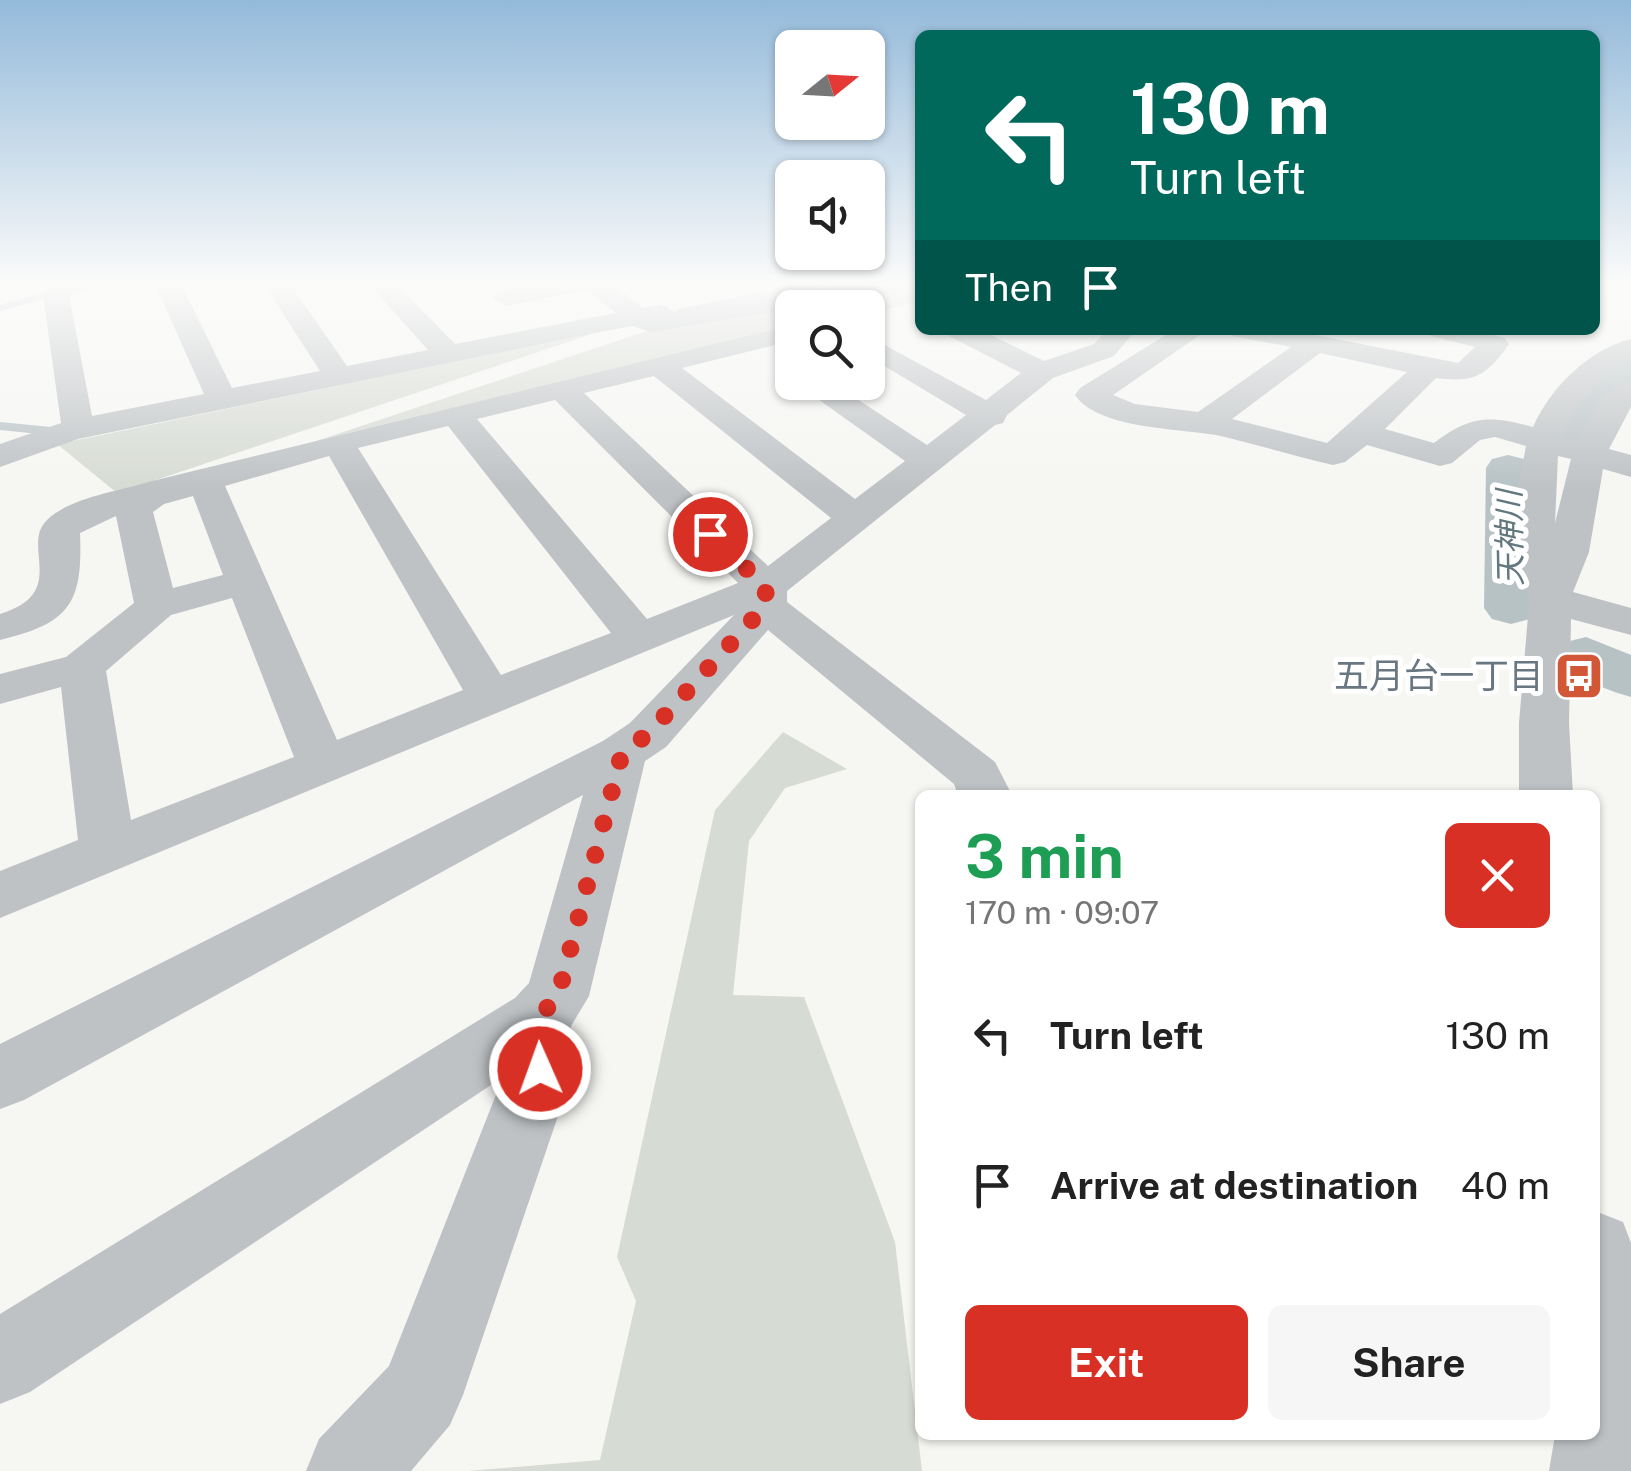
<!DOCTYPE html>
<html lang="en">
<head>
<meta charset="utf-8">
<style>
	:root { --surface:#fff; --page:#f6f6f6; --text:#222; --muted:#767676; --accent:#d93025 }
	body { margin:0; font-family:"Public Sans","Noto Sans JP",sans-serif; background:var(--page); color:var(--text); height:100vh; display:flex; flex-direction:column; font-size:38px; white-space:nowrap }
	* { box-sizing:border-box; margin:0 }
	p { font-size:32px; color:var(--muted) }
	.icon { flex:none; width:55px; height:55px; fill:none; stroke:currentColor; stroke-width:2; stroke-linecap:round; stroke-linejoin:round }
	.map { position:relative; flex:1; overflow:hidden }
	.sheet { position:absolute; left:915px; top:790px; width:685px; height:650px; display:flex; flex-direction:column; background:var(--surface); border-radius:15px; box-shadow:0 2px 8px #0004 }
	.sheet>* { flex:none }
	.hud { position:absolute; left:915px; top:30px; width:685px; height:305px; border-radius:15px; box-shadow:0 2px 8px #0004; background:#00695c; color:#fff; overflow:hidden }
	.needle { width:65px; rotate:72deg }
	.tools { position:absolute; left:775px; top:30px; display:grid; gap:20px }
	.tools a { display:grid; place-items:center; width:110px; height:110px; border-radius:15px; background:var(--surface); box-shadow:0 2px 8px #0004; font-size:50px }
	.pin { position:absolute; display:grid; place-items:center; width:85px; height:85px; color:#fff; margin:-42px; border:5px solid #fff; border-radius:50%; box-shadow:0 2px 10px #0007 }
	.me { position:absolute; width:110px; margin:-55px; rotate:358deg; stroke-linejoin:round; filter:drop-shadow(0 0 8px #0008) }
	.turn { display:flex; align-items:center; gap:35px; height:210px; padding:0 50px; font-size:45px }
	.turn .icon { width:130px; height:130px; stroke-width:2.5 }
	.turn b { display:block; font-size:70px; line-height:85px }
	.then { display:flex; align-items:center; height:95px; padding:0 50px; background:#0003; gap:20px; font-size:38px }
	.round { display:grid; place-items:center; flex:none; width:105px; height:105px; border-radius:15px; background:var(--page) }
	.headline { display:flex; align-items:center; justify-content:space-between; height:170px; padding:0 50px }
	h1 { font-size:60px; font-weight:700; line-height:75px; color:#1e9e55 }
	.cta { display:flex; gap:20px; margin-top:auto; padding:20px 50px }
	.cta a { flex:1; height:115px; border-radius:15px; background:var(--accent); color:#fff; font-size:40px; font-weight:700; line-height:115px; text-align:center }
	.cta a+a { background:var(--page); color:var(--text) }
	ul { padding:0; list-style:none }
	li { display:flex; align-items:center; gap:30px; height:150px; padding:0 50px }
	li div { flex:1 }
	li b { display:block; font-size:38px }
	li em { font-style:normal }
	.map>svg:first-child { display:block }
	.green { fill:#d6dbd3 }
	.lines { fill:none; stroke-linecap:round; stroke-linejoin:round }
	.stream-far1 { stroke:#b7c2c5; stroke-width:6 }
	.stream { stroke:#b7c2c5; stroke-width:8 }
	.river { fill:#b7c2c5; fill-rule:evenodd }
	.minor { fill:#bec2c5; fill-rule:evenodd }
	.route { stroke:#d93025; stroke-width:18; stroke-dasharray:0 32.4 }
	.labels { text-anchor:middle; stroke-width:10; stroke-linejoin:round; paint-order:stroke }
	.far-water-label { font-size:32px; font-style:italic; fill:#63777e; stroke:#fff }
	.poi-label { font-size:35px; fill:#687781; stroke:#fff; text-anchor:end }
</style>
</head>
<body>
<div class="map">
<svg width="1631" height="1471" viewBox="0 0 1631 1471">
	<rect width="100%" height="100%" fill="#f6f6f3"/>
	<g class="green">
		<path d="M 920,284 L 920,301 L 868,313 L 868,308 L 792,308 L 792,331 L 259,460 L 644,332 Z"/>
		<path d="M 607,329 L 117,493 L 57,444 L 131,429 Z"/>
		<path d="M 783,732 L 847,769 L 785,788 L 749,841 L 733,995 L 804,997 L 895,1242 L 922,1471 L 468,1471 L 600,1460 L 636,1301 L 617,1257 L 715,810 Z"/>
	</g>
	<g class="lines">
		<g class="stream-far1">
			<path d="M 79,288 L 103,284"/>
			<path d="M 0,308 L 53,293"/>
			<path d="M 679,312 L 816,284"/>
		</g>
		<path class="stream" d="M 0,426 L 50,431"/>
		<g class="river">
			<path d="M 1631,356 L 1631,384 L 1613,398 L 1581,448 L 1566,452 L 1551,448 L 1545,439 C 1568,405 1588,366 1631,356 Z"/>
			<path d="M 1508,455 L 1524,459 L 1530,468 L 1538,608 L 1530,619 L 1511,624 L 1492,619 L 1484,608 L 1486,468 L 1492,459 Z"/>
			<path d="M 1586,637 L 1631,655 L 1631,697 C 1605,690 1573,677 1558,654 L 1566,642 Z"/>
		</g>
		<g class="minor">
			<path d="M 49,284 L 94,284 L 90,289 L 69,295 L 92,416 L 204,394 L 155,284 L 181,284 L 232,388 L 320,371 L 264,284 L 290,284 L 347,366 L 428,350 L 369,284 L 396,284 L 455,344 L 616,313 L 588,290 L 506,306 L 493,298 L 497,292 L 540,284 L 612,284 L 643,308 L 661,304 L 674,312 L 849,284 L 910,284 L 897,292 L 649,332 L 633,326 L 594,333 L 78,439 L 0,467 L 0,444 L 61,423 L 43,295 Z"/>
			<path d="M 792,325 L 792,341 L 682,368 L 855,499 L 905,461 L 794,382 L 831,382 L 927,445 L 966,415 L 868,356 L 868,336 L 986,400 L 1021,373 L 949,336 L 945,330 L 981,330 L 1044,361 L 1094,344 L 1107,330 L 1136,330 L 1114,356 L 1053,378 L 1007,415 L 1003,423 L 995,425 L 787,591 L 787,602 L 995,762 L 1012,795 L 958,795 L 954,784 L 768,630 L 666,747 L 645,761 L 589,996 L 571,1026 L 574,1069 L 463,1395 L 450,1425 L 411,1471 L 306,1471 L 319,1439 L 389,1366 L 503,1077 L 30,1392 L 0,1404 L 0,1314 L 515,998 L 529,983 L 583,795 L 24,1100 L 0,1109 L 0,1044 L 603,741 L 630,723 L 734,615 L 0,918 L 0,871 L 78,840 L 61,687 L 0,704 L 0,674 L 66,657 L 134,603 L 116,516 L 80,533 C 83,605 69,623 0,640 L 0,614 C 70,593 20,546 47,520 C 71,497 117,492 148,482 ZM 654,376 L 831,518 L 768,566 L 584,393 ZM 555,400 L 738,583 L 647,619 L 477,419 ZM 448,426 L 611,633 L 501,675 L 358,448 ZM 329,456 L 463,690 L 337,740 L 225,486 ZM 193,496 L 223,575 L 173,588 L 153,512 L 164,504 ZM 232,598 L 294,757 L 131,820 L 106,671 L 171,615 Z"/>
			<path d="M 1174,330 L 1207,330 L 1113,395 L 1135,404 L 1198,412 L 1291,347 L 1233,336 L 1229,330 L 1290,330 L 1458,363 L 1475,347 L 1431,336 L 1427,330 L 1474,330 L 1505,338 L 1509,344 C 1486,376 1475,383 1436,378 L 1385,429 L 1434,443 C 1470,415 1490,415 1533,427 C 1551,387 1588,350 1631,339 L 1631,360 C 1598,378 1577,401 1563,436 L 1578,440 C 1589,417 1605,386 1631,380 L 1631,407 L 1609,449 L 1631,455 L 1631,477 L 1603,469 L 1589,552 L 1573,592 L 1631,608 L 1631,635 L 1571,619 L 1569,723 L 1573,795 L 1519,795 L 1519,723 L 1529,604 L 1518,531 L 1517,493 L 1526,446 L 1495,437 L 1480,440 L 1452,463 L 1440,466 L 1367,445 L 1345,462 L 1333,465 C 1296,456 1258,445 1221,436 C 1182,428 1099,430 1075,395 L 1080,388 ZM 1320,353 L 1407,372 L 1327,443 L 1232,419 ZM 1558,456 L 1571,459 L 1555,523 Z"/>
			<path d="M 1595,1211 L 1623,1222 L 1631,1243 L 1631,1471 L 1549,1471 L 1555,1435 L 1595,1435 Z"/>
		</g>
	</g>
	<linearGradient id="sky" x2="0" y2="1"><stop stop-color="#94bada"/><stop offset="0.58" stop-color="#fbfbfa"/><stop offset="1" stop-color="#fbfbfa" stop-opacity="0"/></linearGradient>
	<rect width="1631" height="490" fill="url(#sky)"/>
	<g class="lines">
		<path class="route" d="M 540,1069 L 538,1018 L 558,996 L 622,753 L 648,734 L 765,606 L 766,587 L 710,534"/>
	</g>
	<defs>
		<g id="bus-square" transform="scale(2.5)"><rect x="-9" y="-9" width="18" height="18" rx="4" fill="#d25737" stroke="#fff"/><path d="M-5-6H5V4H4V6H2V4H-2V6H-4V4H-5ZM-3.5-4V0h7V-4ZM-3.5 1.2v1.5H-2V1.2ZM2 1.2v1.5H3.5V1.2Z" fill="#fff"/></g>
	</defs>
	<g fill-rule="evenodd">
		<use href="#bus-square" x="1579" y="676"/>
	</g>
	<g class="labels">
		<g class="far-water-label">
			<text transform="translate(1510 538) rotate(-91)" y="11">天神川</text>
		</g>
		<g class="poi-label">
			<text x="1544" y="688">五月台一丁目</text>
		</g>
	</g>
</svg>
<div class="tools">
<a><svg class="needle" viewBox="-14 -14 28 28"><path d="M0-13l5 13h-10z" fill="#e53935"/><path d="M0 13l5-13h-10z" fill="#767676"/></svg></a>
<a><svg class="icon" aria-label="sound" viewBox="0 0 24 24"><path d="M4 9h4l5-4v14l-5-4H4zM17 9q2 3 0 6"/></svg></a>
<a><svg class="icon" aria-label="search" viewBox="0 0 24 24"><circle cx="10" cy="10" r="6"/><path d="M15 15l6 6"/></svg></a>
</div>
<div class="pin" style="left:710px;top:534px;background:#d93025"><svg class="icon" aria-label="arrive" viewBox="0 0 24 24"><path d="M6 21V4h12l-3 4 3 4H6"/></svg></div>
<svg class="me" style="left:540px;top:1069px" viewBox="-20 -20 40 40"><circle r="17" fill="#d93025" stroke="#fff" stroke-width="3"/><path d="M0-11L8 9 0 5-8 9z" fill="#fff"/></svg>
<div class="hud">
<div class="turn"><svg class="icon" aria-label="left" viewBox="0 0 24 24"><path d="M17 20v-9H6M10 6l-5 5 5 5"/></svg><div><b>130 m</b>Turn left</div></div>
<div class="then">Then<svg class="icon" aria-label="arrive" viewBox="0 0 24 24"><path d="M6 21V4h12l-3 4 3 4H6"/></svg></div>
</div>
<section class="sheet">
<div class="headline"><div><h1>3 min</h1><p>170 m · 09:07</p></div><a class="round" style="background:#d93025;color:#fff"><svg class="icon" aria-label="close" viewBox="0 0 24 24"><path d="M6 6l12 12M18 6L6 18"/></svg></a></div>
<ul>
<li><svg class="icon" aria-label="left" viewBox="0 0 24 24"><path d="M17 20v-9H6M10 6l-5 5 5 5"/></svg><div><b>Turn left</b></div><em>130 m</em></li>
<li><svg class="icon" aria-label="arrive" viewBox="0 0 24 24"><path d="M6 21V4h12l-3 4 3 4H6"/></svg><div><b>Arrive at destination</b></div><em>40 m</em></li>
</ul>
<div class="cta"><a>Exit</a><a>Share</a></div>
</section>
</div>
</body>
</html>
